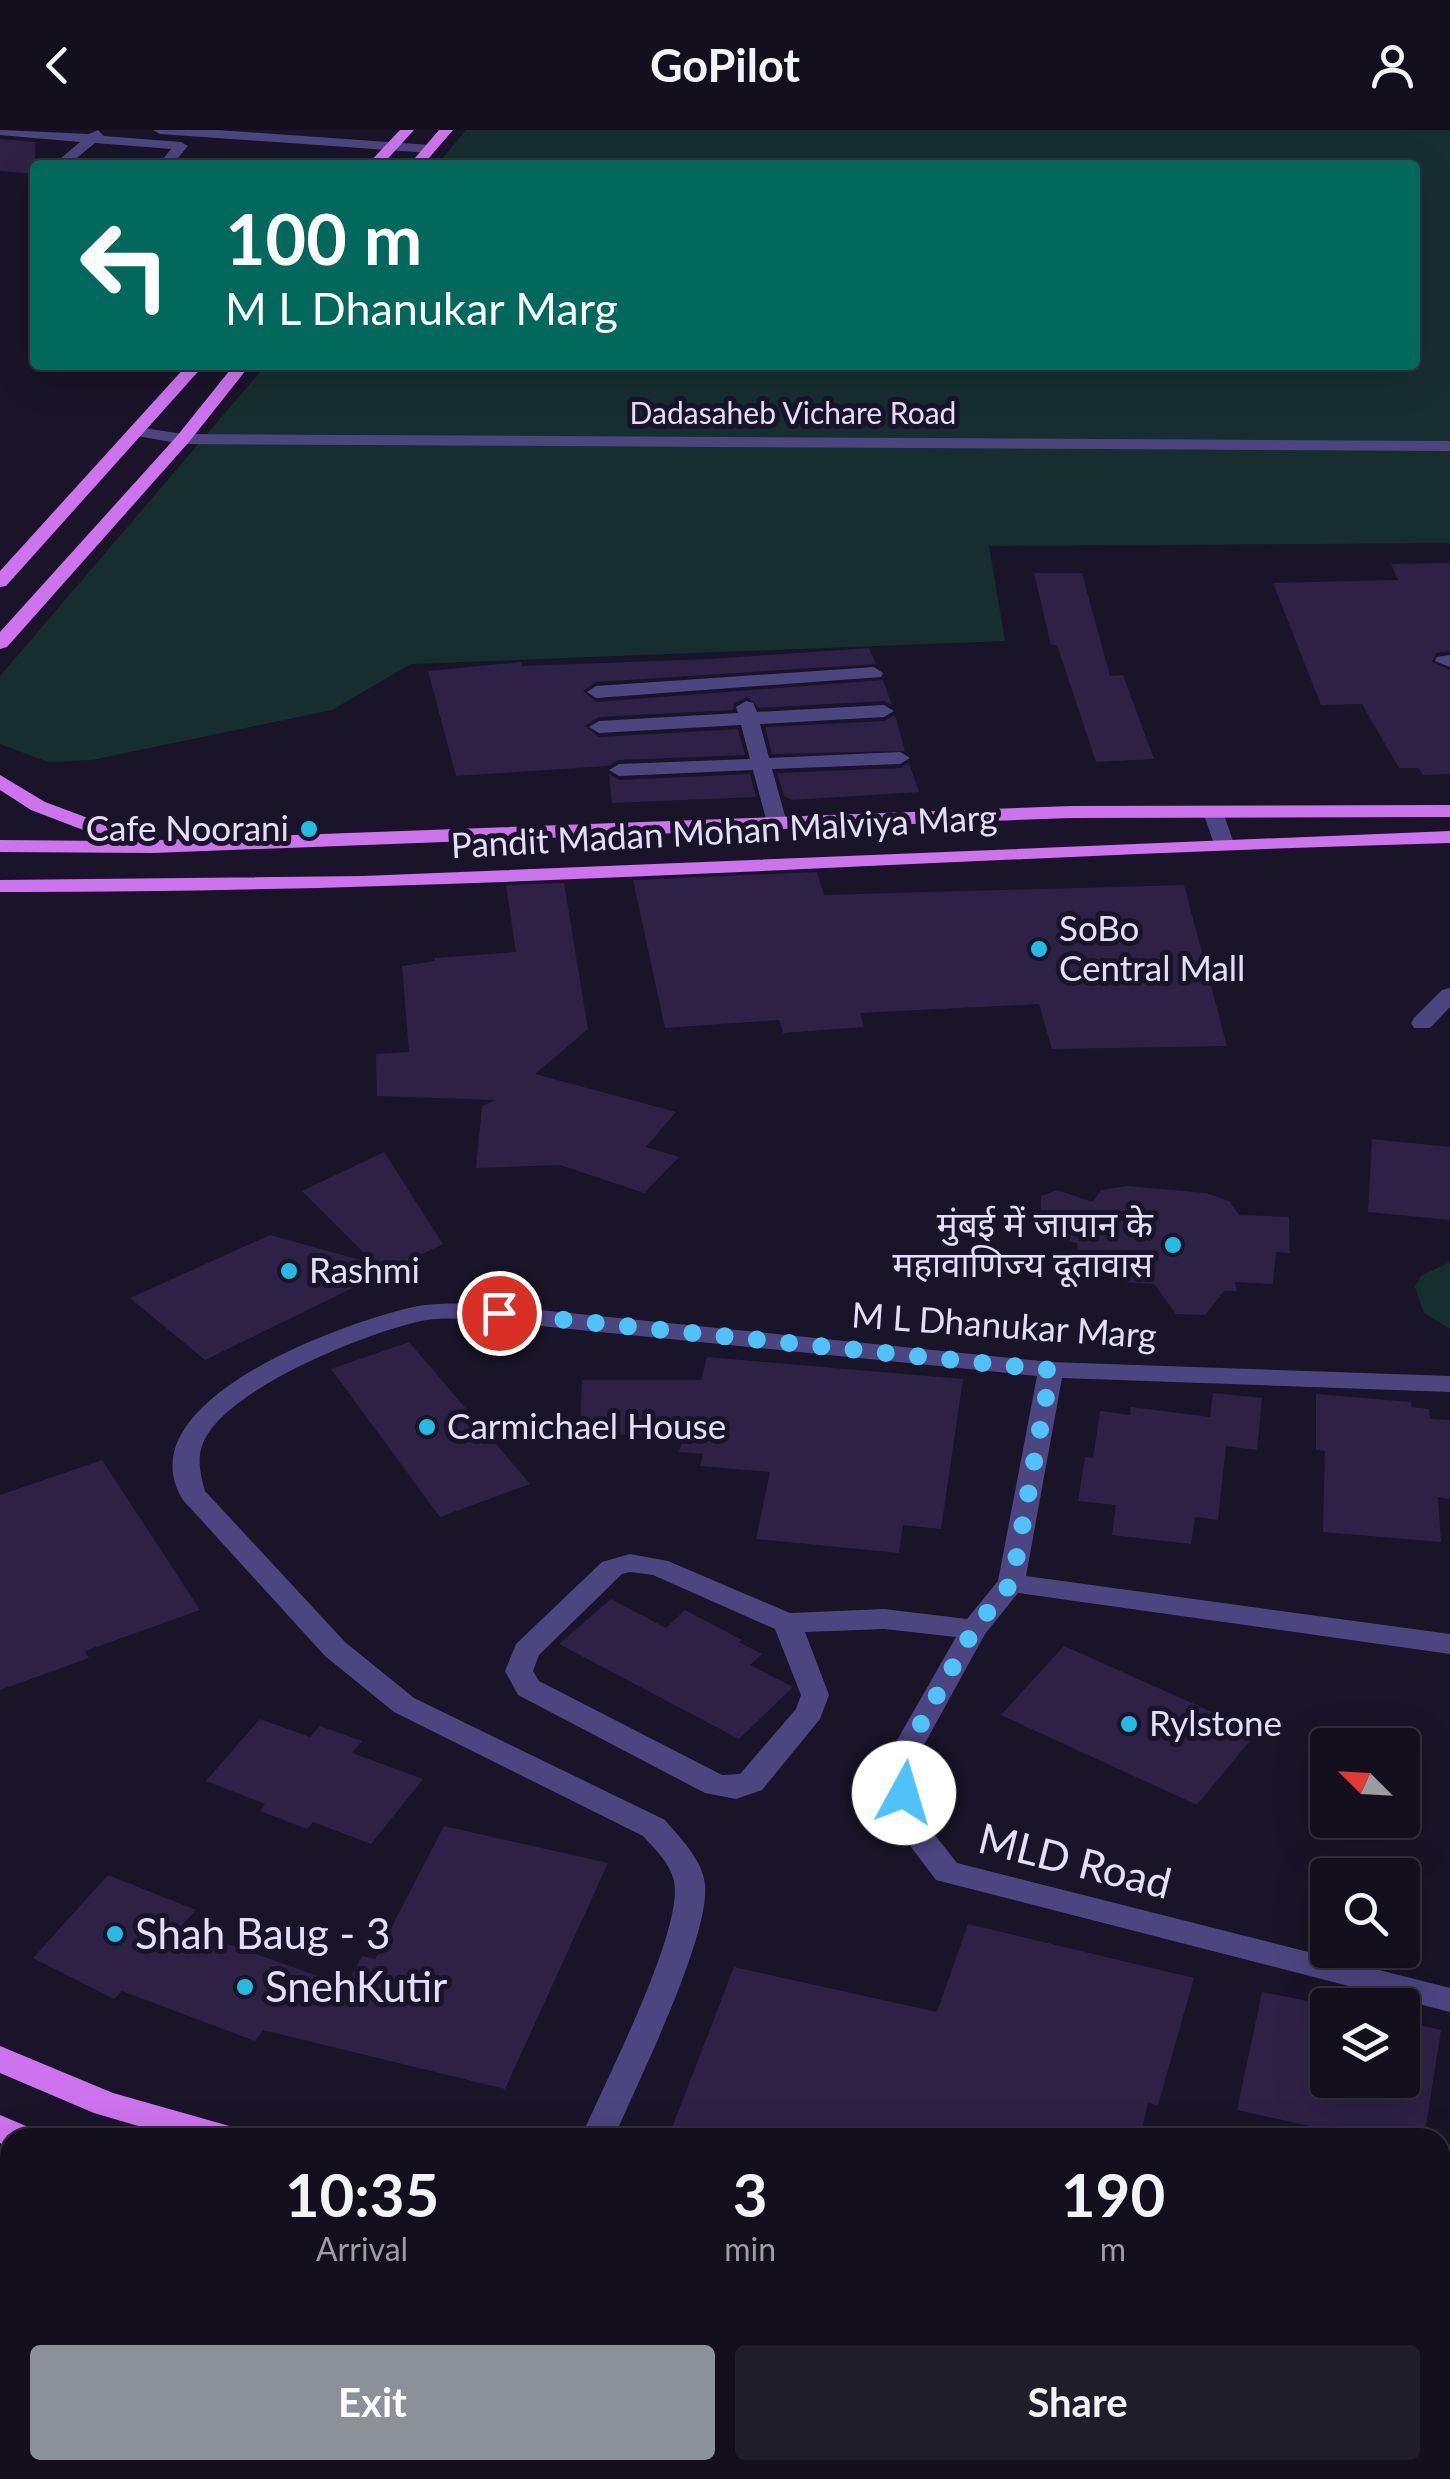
<!DOCTYPE html>
<html lang="en">
<head>
<meta charset="utf-8">
<style>
	:root { --surface:#130f1d; --page:#201d2a; --text:#f1f3f6; --muted:#9d9ca4; --line:#322f3b; --accent:#8c9099 }
	body { margin:0; font-family:Lato,"Noto Sans Devanagari",sans-serif; background:var(--page); color:var(--text); height:100vh; display:flex; flex-direction:column; font-size:38px; white-space:nowrap }
	* { box-sizing:border-box; margin:0 }
	p { font-size:32px; color:var(--muted) }
	.icon { flex:none; width:55px; height:55px; fill:none; stroke:currentColor; stroke-width:2; stroke-linecap:round; stroke-linejoin:round }
	.map { position:relative; flex:1; overflow:hidden }
	.sheet { position:absolute; left:0px; top:1998px; width:1450px; height:352px; display:flex; flex-direction:column; background:var(--surface); border-radius:30px 30px 0 0; box-shadow:0 10px 40px #0002,0 0 0 2px var(--line) }
	.sheet>* { flex:none }
	.hud { position:absolute; left:30px; top:30px; width:1390px; height:210px; border-radius:10px; box-shadow:0 10px 40px #0002,0 0 0 2px var(--line); background:#00695c; color:#fff; overflow:hidden }
	.needle { width:65px; rotate:294deg }
	.controls { position:absolute; left:1310px; top:1598px; display:grid; gap:20px }
	.controls a { display:grid; place-items:center; width:110px; height:110px; border-radius:10px; background:var(--surface); box-shadow:0 10px 40px #0002,0 0 0 2px var(--line); font-size:50px }
	.pin { position:absolute; display:grid; place-items:center; width:85px; height:85px; color:#fff; margin:-42px; border:5px solid #fff; border-radius:50%; box-shadow:0 2px 10px #0007 }
	.me { position:absolute; width:110px; margin:-55px; rotate:6deg; stroke-linejoin:round; filter:drop-shadow(0 0 8px #0008) }
	.turn { display:flex; align-items:center; gap:35px; height:210px; padding:0 30px; font-size:45px }
	.turn .icon { width:130px; height:130px; stroke-width:2.5 }
	.turn b { display:block; font-size:70px; line-height:85px }
	.eta { display:flex; justify-content:space-evenly; align-items:center; height:170px; text-align:center }
	.eta b { font-size:60px; font-weight:700; line-height:70px }
	.action { display:flex; gap:20px; margin-top:auto; padding:20px 30px }
	.action a { flex:1; height:115px; border-radius:10px; background:var(--accent); color:#fff; font-size:40px; font-weight:700; line-height:115px; text-align:center }
	.action a+a { background:var(--page); color:var(--text) }
	header { display:flex; justify-content:space-between; align-items:center; height:130px; padding:0 30px; background:var(--surface); font-size:45px; font-weight:700 }
	.map>svg:first-child { display:block }
	.green { fill:#172e30 }
	.building { fill:#2d2246 }
	.lines { fill:none; stroke-linecap:round; stroke-linejoin:round }
	.minor { fill:#4d4580; fill-rule:evenodd }
	.major { fill:#cc73ed; fill-rule:evenodd }
	.route { stroke:#4fc3f7; stroke-width:18; stroke-dasharray:0 32.4 }
	.poi-dot { fill:#23bbe2; stroke:#191427; stroke-width:4 }
	.labels { text-anchor:middle; stroke-width:10; stroke-linejoin:round; paint-order:stroke }
	.far-street-label { font-size:30px; fill:#e4defb; stroke:#191427 }
	.poi-label { font-size:35px; fill:#e4defb; stroke:#191427; text-anchor:start }
	.street-label { font-size:35px; fill:#e4defb; stroke:#191427 }
	.near-street-label { font-size:42px; fill:#e4defb; stroke:#191427 }
	.near-poi-label { font-size:42px; fill:#e4defb; stroke:#191427; text-anchor:start }
</style>
</head>
<body>
<header><svg class="icon" aria-label="back" viewBox="0 0 24 24"><path d="M15 5l-7 7 7 7"/></svg>GoPilot<svg class="icon" aria-label="person" viewBox="0 0 24 24"><circle cx="12" cy="8" r="4"/><path d="M4 21q1-7 8-7t8 7"/></svg></header>
<div class="map">
<svg width="1450" height="2349" viewBox="0 0 1450 2349">
	<rect width="100%" height="100%" fill="#191427"/>
	<g class="green">
		<path d="M 466,0 L 1450,0 L 1450,413 L 989,416 L 1005,511 L 411,534 L 332,580 L 92,630 L 48,632 L 0,614 L 0,546 L 266,235 L 1415,235 L 1415,35 L 437,35 Z"/>
		<path d="M 1450,1132 L 1450,1199 L 1424,1183 L 1415,1157 L 1421,1146 Z"/>
	</g>
	<g class="building">
		<path d="M 0,9 L 35,12 L 35,44 L 0,41 Z"/>
		<path d="M 1450,433 L 1450,521 L 1436,523 L 1432,532 L 1450,540 L 1450,644 L 1423,645 L 1419,638 L 1399,638 L 1362,574 L 1321,575 L 1273,453 L 1398,450 L 1391,434 Z"/>
		<path d="M 1034,443 L 1082,443 L 1110,546 L 1123,545 L 1154,629 L 1096,632 L 1057,515 L 1051,515 Z"/>
		<path d="M 869,518 L 876,534 L 596,552 L 583,561 L 596,572 L 883,550 L 892,575 L 884,571 L 759,578 L 747,567 L 734,574 L 733,580 L 599,587 L 585,596 L 599,607 L 738,599 L 745,625 L 619,630 L 608,636 L 456,646 L 428,541 L 521,532 L 522,536 L 711,529 Z"/>
		<path d="M 895,585 L 905,621 L 772,624 L 765,597 L 884,591 Z"/>
		<path d="M 909,633 L 919,662 L 792,670 L 784,666 L 777,643 L 900,638 Z"/>
		<path d="M 609,644 L 619,650 L 750,644 L 756,667 L 612,673 Z"/>
		<path d="M 817,742 L 824,765 L 1184,755 L 1227,916 L 1052,919 L 1039,874 L 860,883 L 864,897 L 783,903 L 779,890 L 665,898 L 633,750 Z"/>
		<path d="M 564,753 L 588,899 L 535,944 L 676,982 L 646,1017 L 679,1027 L 644,1063 L 560,1035 L 476,1038 L 482,976 L 495,970 L 377,966 L 376,924 L 409,922 L 402,836 L 435,831 L 435,828 L 516,822 L 506,755 Z"/>
		<path d="M 1372,1009 L 1450,1017 L 1450,1090 L 1368,1082 Z"/>
		<path d="M 384,1022 L 443,1114 L 205,1230 L 130,1168 L 270,1105 L 375,1134 L 302,1061 Z"/>
		<path d="M 1127,1056 L 1206,1063 L 1229,1071 L 1239,1085 L 1289,1087 L 1290,1123 L 1276,1122 L 1273,1154 L 1235,1152 L 1237,1161 L 1224,1161 L 1205,1185 L 1176,1184 L 1154,1154 L 1123,1152 L 1120,1143 L 1080,1139 L 1077,1113 L 1040,1106 L 1041,1066 L 1057,1060 L 1093,1072 L 1101,1060 Z"/>
		<path d="M 409,1212 L 468,1281 L 530,1354 L 440,1387 L 331,1239 Z"/>
		<path d="M 707,1227 L 963,1249 L 941,1399 L 903,1395 L 899,1423 L 756,1409 L 770,1342 L 700,1336 L 703,1324 L 679,1322 L 684,1304 L 580,1305 L 582,1250 L 701,1250 Z"/>
		<path d="M 1213,1263 L 1262,1268 L 1257,1320 L 1226,1316 L 1218,1390 L 1195,1387 L 1191,1414 L 1112,1405 L 1116,1375 L 1078,1371 L 1085,1327 L 1093,1328 L 1100,1281 L 1130,1285 L 1131,1277 L 1210,1287 Z"/>
		<path d="M 1316,1264 L 1411,1272 L 1411,1277 L 1429,1279 L 1430,1289 L 1450,1290 L 1450,1369 L 1438,1367 L 1441,1412 L 1323,1402 L 1325,1321 L 1316,1320 Z"/>
		<path d="M 102,1330 L 200,1480 L 85,1521 L 89,1528 L 0,1560 L 0,1365 Z"/>
		<path d="M 611,1469 L 666,1498 L 685,1480 L 742,1510 L 739,1512 L 762,1524 L 750,1535 L 793,1557 L 739,1609 L 559,1514 Z"/>
		<path d="M 1064,1516 L 1257,1602 L 1197,1675 L 1001,1585 Z"/>
		<path d="M 260,1589 L 310,1607 L 320,1596 L 362,1611 L 352,1623 L 423,1649 L 371,1714 L 313,1692 L 307,1699 L 260,1681 L 265,1674 L 206,1651 Z"/>
		<path d="M 444,1696 L 608,1733 L 505,1959 L 263,1900 L 255,1911 L 122,1861 L 114,1869 L 33,1828 L 108,1745 L 196,1780 L 180,1797 L 346,1856 L 362,1826 L 375,1829 Z"/>
		<path d="M 968,1794 L 1194,1848 L 1158,1975 L 1148,1973 L 1140,2008 L 668,2008 L 734,1837 L 937,1882 Z"/>
		<path d="M 1262,1862 L 1328,1875 L 1328,1950 L 1402,1950 L 1402,1891 L 1441,1900 L 1424,2008 L 1363,2008 L 1237,1980 Z"/>
	</g>
	<g class="lines">
		<g class="minor">
			<path d="M 0,0 L 89,4 L 98,0 L 104,6 L 181,12 L 188,16 L 172,35 L 158,35 L 171,19 L 95,13 L 68,35 L 53,35 L 80,12 L 0,5 Z"/>
			<path d="M 153,0 L 217,0 L 430,15 L 437,19 L 430,23 L 160,4 Z"/>
			<path d="M 137,297 L 183,304 L 1450,311 L 1450,321 L 183,314 L 131,305 L 129,302 Z"/>
			<path d="M 1450,525 L 1450,537 L 1435,531 L 1437,527 Z"/>
			<path d="M 874,537 L 883,543 L 881,547 L 596,568 L 587,562 L 596,556 Z"/>
			<path d="M 746,571 L 753,573 L 757,582 L 884,575 L 894,581 L 884,587 L 760,594 L 769,628 L 900,622 L 910,628 L 900,634 L 772,639 L 787,693 L 777,699 L 767,693 L 753,640 L 619,646 L 609,640 L 619,634 L 750,629 L 741,595 L 599,603 L 589,597 L 599,591 L 738,583 L 736,577 Z"/>
			<path d="M 1214,679 L 1224,685 L 1233,711 L 1230,715 L 1223,717 L 1213,711 L 1204,685 Z"/>
			<path d="M 1450,858 L 1450,877 L 1430,898 L 1414,898 L 1411,893 L 1414,888 L 1442,860 Z"/>
			<path d="M 471,1173 L 1051,1232 L 1450,1246 L 1450,1262 L 1062,1248 L 1026,1446 L 1450,1504 L 1450,1524 L 1018,1463 L 985,1504 L 914,1633 L 923,1690 L 957,1733 L 1450,1858 L 1450,1882 L 936,1750 L 893,1693 L 884,1633 L 956,1507 L 884,1499 L 805,1502 L 829,1565 L 820,1589 L 762,1660 L 736,1669 L 705,1663 L 518,1565 L 505,1541 L 516,1514 L 602,1432 L 630,1424 L 668,1431 L 790,1483 L 884,1479 L 967,1489 L 998,1451 L 1037,1246 L 471,1189 C 453,1189 435,1187 417,1192 C 364,1204 220,1261 202,1316 C 197,1330 201,1347 205,1361 L 345,1512 L 414,1568 L 665,1690 C 680,1708 703,1730 705,1755 C 710,1808 637,1953 614,2008 L 581,2008 C 603,1955 684,1801 674,1751 C 670,1733 655,1719 643,1706 L 394,1582 L 325,1526 L 183,1370 C 121,1270 350,1190 418,1176 C 435,1173 453,1174 471,1173 ZM 630,1442 L 653,1445 L 775,1499 L 801,1565 L 796,1579 L 740,1644 L 722,1645 L 539,1551 L 533,1541 L 539,1525 L 622,1444 Z"/>
			<path d="M 905,2340 L 941,2340 L 938,2349 L 902,2349 Z"/>
			<path d="M 1103,2340 L 1139,2340 L 1136,2349 L 1100,2349 Z"/>
		</g>
		<g class="major">
			<path d="M 400,0 L 414,0 L 382,35 L 367,35 Z"/>
			<path d="M 439,0 L 453,0 L 423,35 L 409,35 Z"/>
			<path d="M 187,235 L 204,235 L 6,456 L 0,457 L 0,441 Z"/>
			<path d="M 234,235 L 250,235 L 189,312 L 7,517 L 0,519 L 0,502 L 177,306 Z"/>
			<path d="M 0,645 L 45,672 L 131,704 L 132,711 L 1071,676 L 1450,675 L 1450,687 L 1071,688 L 153,723 L 0,722 L 0,710 L 112,711 L 31,680 L 0,660 Z"/>
			<path d="M 1450,701 L 1450,713 C 966,726 484,763 0,762 L 0,750 L 363,746 Z"/>
			<path d="M 0,1916 L 113,1963 L 240,1999 L 244,2008 L 179,2008 L 94,1983 L 0,1943 Z"/>
			<path d="M 0,1985 L 33,1999 L 37,2008 L 10,2008 L 10,2018 L 0,2013 Z"/>
			<path d="M 1440,2315 L 1450,2318 L 1450,2349 L 1426,2340 L 1440,2340 Z"/>
			<path d="M 1199,2340 L 1262,2340 L 1266,2349 L 1203,2349 Z"/>
		</g>
	</g>
	<g class="lines">
		<path class="route" d="M 499,1183 L 1051,1240 L 1012,1452 L 974,1499 L 899,1633 L 904,1663"/>
	</g>
	<g class="poi-dot">
		<circle cx="309" cy="699" r="10"/>
		<circle cx="1039" cy="819" r="10"/>
		<circle cx="1173" cy="1115" r="10"/>
		<circle cx="289" cy="1141" r="10"/>
		<circle cx="427" cy="1297" r="10"/>
		<circle cx="1129" cy="1594" r="10"/>
		<circle cx="115" cy="1804" r="10"/>
		<circle cx="245" cy="1857" r="10"/>
	</g>
	<g class="labels">
		<g class="far-street-label">
			<text x="793" y="294">Dadasaheb Vichare Road</text>
		</g>
		<g class="poi-label">
			<text x="289" y="711" text-anchor="end">Cafe Noorani</text>
			<text x="1059" y="811">SoBo<tspan x="1059" dy="40">Central Mall</tspan></text>
			<text x="1153" y="1107" text-anchor="end">मुंबई में जापान के<tspan x="1153" dy="40">महावाणिज्य दूतावास</tspan></text>
			<text x="309" y="1153">Rashmi</text>
			<text x="447" y="1309">Carmichael House</text>
			<text x="1149" y="1606">Rylstone</text>
		</g>
		<g class="street-label">
			<text transform="translate(724 702) rotate(-3)" y="12">Pandit Madan Mohan Malviya Marg</text>
			<text transform="translate(1004 1196) rotate(4)" y="12">M L Dhanukar Marg</text>
		</g>
		<g class="near-street-label">
			<text transform="translate(1075 1731) rotate(14)" y="15">MLD Road</text>
		</g>
		<g class="near-poi-label">
			<text x="135" y="1819">Shah Baug - 3</text>
			<text x="265" y="1872">SnehKutir</text>
		</g>
	</g>
</svg>
<div class="controls">
<a><svg class="needle" viewBox="-14 -14 28 28"><path d="M0-13l5 13h-10z" fill="#e53935"/><path d="M0 13l5-13h-10z" fill="#9d9ca4"/></svg></a>
<a><svg class="icon" aria-label="search" viewBox="0 0 24 24"><circle cx="10" cy="10" r="6"/><path d="M15 15l6 6"/></svg></a>
<a><svg class="icon" aria-label="layers" viewBox="0 0 24 24"><path d="M12 4l9 5-9 5-9-5zM3 14l9 5 9-5"/></svg></a>
</div>
<div class="pin" style="left:499px;top:1183px;background:#d93025"><svg class="icon" aria-label="arrive" viewBox="0 0 24 24"><path d="M6 21V4h12l-3 4 3 4H6"/></svg></div>
<svg class="me" style="left:904px;top:1663px" viewBox="-20 -20 40 40"><circle r="19" fill="#fff"/><path d="M0-13L10 11 0 6-10 11z" fill="#4fc3f7"/></svg>
<div class="hud">
<div class="turn"><svg class="icon" aria-label="left" viewBox="0 0 24 24"><path d="M17 20v-9H6M10 6l-5 5 5 5"/></svg><div><b>100 m</b>M L Dhanukar Marg</div></div>
</div>
<section class="sheet">
<div class="eta">
<div><b>10:35</b><p>Arrival</p></div>
<div><b>3</b><p>min</p></div>
<div><b>190</b><p>m</p></div>
</div>
<div class="action"><a>Exit</a><a>Share</a></div>
</section>
</div>
</body>
</html>
